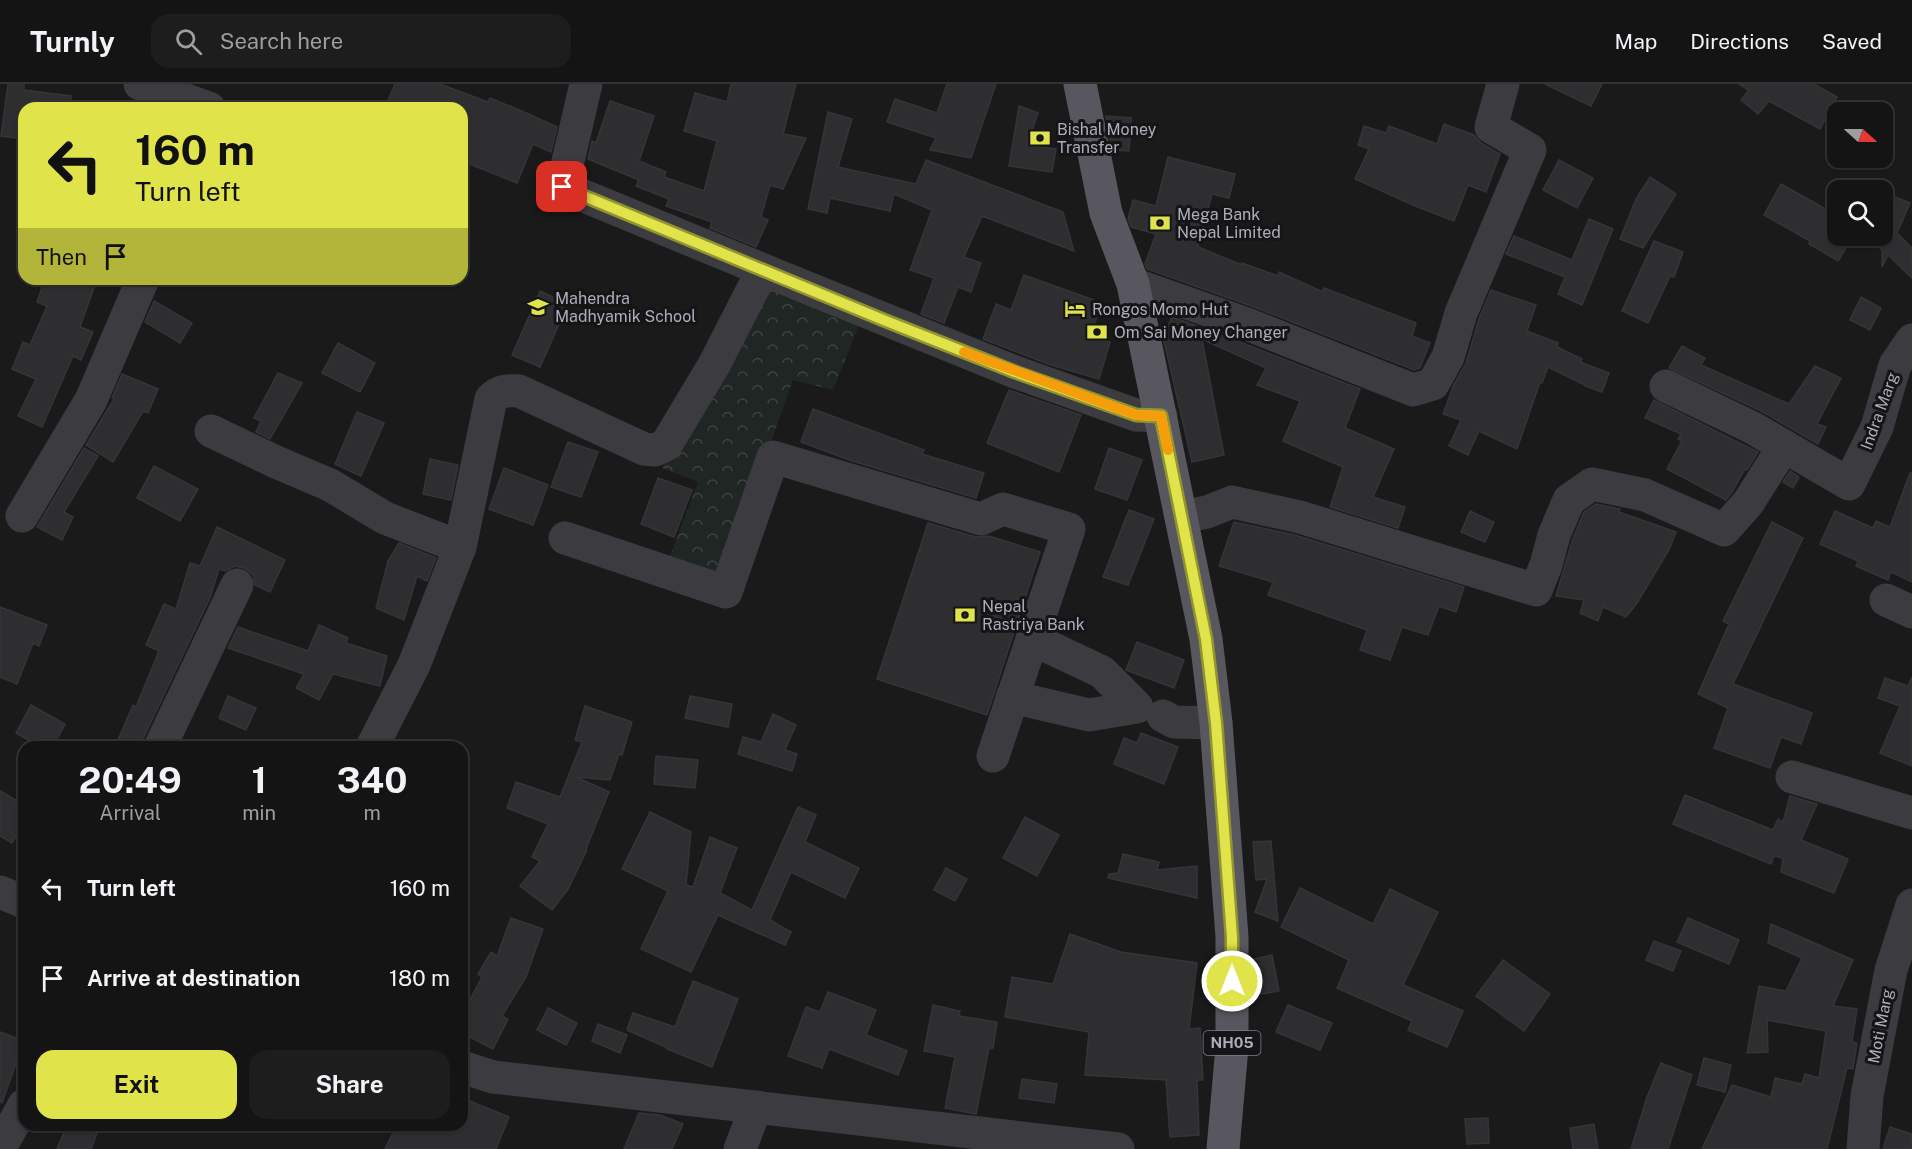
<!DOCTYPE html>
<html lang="en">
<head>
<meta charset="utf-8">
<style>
	:root { --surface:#141414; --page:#1d1d1d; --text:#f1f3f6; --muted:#9d9ea0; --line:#333334; --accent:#e0e34a }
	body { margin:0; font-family:"Public Sans",sans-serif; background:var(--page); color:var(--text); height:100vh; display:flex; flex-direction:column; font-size:22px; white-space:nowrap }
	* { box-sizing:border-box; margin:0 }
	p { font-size:20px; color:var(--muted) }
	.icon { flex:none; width:33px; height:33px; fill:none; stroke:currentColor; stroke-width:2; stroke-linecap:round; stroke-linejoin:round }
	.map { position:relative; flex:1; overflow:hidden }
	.side { position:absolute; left:18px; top:657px; width:450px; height:390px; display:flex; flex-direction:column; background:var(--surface); border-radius:18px; box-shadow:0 2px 4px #0004,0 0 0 2px var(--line) }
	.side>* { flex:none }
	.guide { position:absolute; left:18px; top:18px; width:450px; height:183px; border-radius:18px; box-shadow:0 2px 4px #0004,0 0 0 2px var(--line); background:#e0e34a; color:#111; overflow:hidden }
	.needle { width:39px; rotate:111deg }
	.tools { position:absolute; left:1827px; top:18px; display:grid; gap:12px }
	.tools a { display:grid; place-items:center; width:66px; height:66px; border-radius:12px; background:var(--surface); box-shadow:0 2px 4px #0004,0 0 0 2px var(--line); font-size:30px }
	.pin { position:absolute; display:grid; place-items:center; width:51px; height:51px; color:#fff; margin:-26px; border-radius:12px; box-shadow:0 3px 9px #0006 }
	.me { position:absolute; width:66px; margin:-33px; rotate:0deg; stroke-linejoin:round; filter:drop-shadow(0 0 4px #0008) }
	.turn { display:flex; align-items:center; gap:21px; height:126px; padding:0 18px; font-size:27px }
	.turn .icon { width:78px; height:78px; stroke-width:2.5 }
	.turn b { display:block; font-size:42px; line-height:51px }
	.then { display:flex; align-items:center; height:57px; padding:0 18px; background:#0003; gap:12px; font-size:22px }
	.eta { display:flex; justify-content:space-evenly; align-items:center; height:102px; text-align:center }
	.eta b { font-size:36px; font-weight:700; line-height:42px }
	.primary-button { display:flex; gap:12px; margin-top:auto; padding:12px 18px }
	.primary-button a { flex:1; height:69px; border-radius:18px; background:var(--accent); color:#111; font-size:24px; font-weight:700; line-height:69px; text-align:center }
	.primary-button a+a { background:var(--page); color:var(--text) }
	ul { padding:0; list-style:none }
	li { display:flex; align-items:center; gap:18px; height:90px; padding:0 18px }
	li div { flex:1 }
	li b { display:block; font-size:22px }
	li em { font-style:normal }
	header { display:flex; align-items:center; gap:36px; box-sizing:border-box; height:84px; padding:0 30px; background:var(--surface); border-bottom:2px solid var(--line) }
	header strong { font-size:28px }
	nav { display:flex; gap:33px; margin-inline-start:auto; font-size:21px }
	.search { width:420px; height:54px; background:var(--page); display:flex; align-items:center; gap:15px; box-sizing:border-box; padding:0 21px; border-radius:18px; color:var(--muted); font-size:22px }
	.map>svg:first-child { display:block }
	.park { fill:url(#park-crowns) }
	.building { fill:#2e2d2f; stroke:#353437; stroke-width:1.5 }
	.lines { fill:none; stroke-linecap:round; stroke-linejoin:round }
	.minor { stroke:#3c3b40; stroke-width:33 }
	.major { stroke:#58575f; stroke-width:33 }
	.route-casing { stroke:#929430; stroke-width:15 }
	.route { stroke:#e0e34a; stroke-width:10 }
	.slow { stroke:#f59e0b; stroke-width:10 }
	.labels { text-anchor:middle; stroke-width:6; stroke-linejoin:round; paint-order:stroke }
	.shield { fill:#151517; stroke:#807f89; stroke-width:1.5 }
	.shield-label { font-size:15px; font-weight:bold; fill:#aeadba }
	.poi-label { font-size:16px; fill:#aeadba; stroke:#151517; text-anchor:start }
	.street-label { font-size:16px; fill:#aeadba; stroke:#151517 }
</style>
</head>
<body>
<header>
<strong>Turnly</strong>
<div class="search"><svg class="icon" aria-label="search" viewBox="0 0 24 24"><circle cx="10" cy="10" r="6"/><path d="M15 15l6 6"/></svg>Search here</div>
<nav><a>Map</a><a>Directions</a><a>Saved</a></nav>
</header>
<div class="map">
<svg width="1912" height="1065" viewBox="0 0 1912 1065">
	<defs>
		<pattern id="park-crowns" width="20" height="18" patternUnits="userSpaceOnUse" patternTransform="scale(1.5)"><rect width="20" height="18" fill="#202623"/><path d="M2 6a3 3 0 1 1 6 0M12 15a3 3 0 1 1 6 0" fill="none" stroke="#3e4341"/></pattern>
	</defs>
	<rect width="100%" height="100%" fill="#1a1a1b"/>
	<path class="park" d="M 765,201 L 859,241 L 833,306 L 793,296 L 721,500 L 666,483 L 698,398 L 662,384 Z"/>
	<g class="building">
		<path d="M 8,0 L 24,0 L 24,6 L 71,12 L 70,24 L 24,24 L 24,55 L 1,52 Z"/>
		<path d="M 395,0 L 440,0 L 488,18 L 490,14 L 524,28 L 557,43 L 551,68 L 533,60 L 517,99 L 462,77 L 462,24 L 385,24 Z"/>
		<path d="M 731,0 L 796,0 L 783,50 L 806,54 L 783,105 L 770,101 L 761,133 L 768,136 L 756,163 L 710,144 L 712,138 L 666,122 L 669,115 L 636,102 L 639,96 L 588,75 L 592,57 L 596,59 L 610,17 L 654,32 L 639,77 L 666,88 L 664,93 L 704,107 L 717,57 L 684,47 L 695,9 L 727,18 Z"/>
		<path d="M 947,0 L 996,0 L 971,74 L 930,66 L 936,54 L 887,38 L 895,15 L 937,29 Z"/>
		<path d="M 1545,0 L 1602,0 L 1591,22 Z"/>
		<path d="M 1739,0 L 1814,0 L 1837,13 L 1820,45 L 1769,17 L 1758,30 L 1741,16 L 1749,6 Z"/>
		<path d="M 1019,22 L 1038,29 L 1027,61 L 1056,65 L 1052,88 L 1009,82 Z"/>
		<path d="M 828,28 L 852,35 L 838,83 L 916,100 L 926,76 L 1063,128 L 1074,167 L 982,132 L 964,173 L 981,179 L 971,208 L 958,203 L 944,239 L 921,230 L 934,194 L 910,186 L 932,126 L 894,110 L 890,127 L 830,114 L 827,129 L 808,125 Z"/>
		<path d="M 1106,32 L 1131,34 L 1129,67 L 1112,66 Z"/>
		<path d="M 1444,40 L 1474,51 L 1481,59 L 1500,70 L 1486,108 L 1468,101 L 1454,137 L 1415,122 L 1355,95 L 1369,65 L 1358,61 L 1364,42 L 1386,49 L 1389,42 L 1437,60 Z"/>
		<path d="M 1168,73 L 1235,90 L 1229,114 L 1212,110 L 1198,163 L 1242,181 L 1242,179 L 1278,192 L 1279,188 L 1323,208 L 1324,204 L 1416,239 L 1412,252 L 1430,259 L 1420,284 L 1414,286 L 1254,223 L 1147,185 L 1145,180 L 1156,150 L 1131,143 L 1128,135 L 1133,116 L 1156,122 Z"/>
		<path d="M 1559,76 L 1593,94 L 1577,124 L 1543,106 Z"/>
		<path d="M 1650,93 L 1676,110 L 1643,164 L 1620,155 L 1636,115 Z"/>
		<path d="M 1781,100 L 1838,132 L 1838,152 L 1853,152 L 1838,177 L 1809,160 L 1810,157 L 1764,131 Z"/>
		<path d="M 1890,111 L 1910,119 L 1897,149 L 1912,164 L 1912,194 L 1888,171 L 1882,183 L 1882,166 L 1868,152 L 1882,152 L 1882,130 Z"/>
		<path d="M 1589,135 L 1613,145 L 1582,221 L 1558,210 L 1565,193 L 1506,170 L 1514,152 L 1572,176 Z"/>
		<path d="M 1654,157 L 1683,168 L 1674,193 L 1670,192 L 1648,239 L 1622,227 Z"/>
		<path d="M 1024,191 L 1102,219 L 1090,253 L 1110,258 L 1099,295 L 1051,281 L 983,255 L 996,220 L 1011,226 Z"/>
		<path d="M 45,195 L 97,195 L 80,243 L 93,248 L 81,276 L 73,272 L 42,343 L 18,332 L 36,295 L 12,285 L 23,258 L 30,261 L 47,222 L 37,218 Z"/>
		<path d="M 1491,206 L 1536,221 L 1527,247 L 1558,259 L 1557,263 L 1582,275 L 1580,278 L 1609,289 L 1602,308 L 1585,302 L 1585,301 L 1548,283 L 1542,299 L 1540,298 L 1517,365 L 1479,347 L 1468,371 L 1449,362 L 1461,336 L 1443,330 L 1454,300 L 1466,279 L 1479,235 Z"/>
		<path d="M 540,207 L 568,220 L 540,283 L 512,271 Z"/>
		<path d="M 1861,213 L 1881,224 L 1870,246 L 1850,236 Z"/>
		<path d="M 154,217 L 192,239 L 180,259 L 145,238 Z"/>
		<path d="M 1172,233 L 1240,258 L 1360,305 L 1345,344 L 1394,365 L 1373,413 L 1405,423 L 1398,444 L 1330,423 L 1343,383 L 1283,357 L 1300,317 L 1257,301 L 1266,284 L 1202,255 L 1224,371 L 1192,378 L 1163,253 Z"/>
		<path d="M 338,259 L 375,279 L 360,308 L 322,289 Z"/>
		<path d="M 1682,262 L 1705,274 L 1701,281 L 1789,320 L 1815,282 L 1841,294 L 1817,340 L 1826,343 L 1818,360 L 1761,327 L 1669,284 Z"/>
		<path d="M 278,289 L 302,299 L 270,355 L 256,348 L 261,337 L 254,334 Z"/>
		<path d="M 122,290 L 158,305 L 148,329 L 143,327 L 113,378 L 86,361 L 114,315 L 112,314 Z"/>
		<path d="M 1009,306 L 1081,331 L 1059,388 L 987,359 Z"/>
		<path d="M 1654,316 L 1758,368 L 1747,386 L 1745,385 L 1732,408 L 1726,416 L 1667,385 L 1682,357 L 1678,355 L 1681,350 L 1645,334 Z"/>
		<path d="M 813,325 L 924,366 L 922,370 L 984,389 L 976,414 L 852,377 L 801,358 Z"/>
		<path d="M 357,328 L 384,339 L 361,392 L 335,380 Z"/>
		<path d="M 568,358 L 598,368 L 581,413 L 551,403 Z"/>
		<path d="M 84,364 L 98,372 L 64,428 L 73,433 L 62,456 L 37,443 Z"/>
		<path d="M 1109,364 L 1142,376 L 1127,416 L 1095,405 Z"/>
		<path d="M 430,375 L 458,381 L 451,416 L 423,410 Z"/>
		<path d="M 154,382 L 198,405 L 180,437 L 137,414 Z"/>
		<path d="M 504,384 L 548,401 L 533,441 L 489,425 Z"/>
		<path d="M 1790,387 L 1799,393 L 1793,404 L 1783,398 Z"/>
		<path d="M 1910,389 L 1912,389 L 1912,498 L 1891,488 L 1888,496 L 1856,482 L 1858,477 L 1820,460 L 1835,427 L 1873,444 L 1876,437 L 1890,443 Z"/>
		<path d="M 658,394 L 692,406 L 674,453 L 641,440 Z"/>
		<path d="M 1596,420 L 1620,425 L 1619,428 L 1676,448 L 1669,466 L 1637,519 L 1626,533 L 1603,523 L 1598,537 L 1580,529 L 1584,516 L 1556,512 L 1572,457 L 1584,428 Z"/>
		<path d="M 1129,426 L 1154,435 L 1128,501 L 1103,493 Z"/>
		<path d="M 1470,427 L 1494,438 L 1485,458 L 1461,448 Z"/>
		<path d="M 1234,438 L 1295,451 L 1464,503 L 1456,528 L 1439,522 L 1428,551 L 1402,543 L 1390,576 L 1360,566 L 1367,546 L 1268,511 L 1273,498 L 1219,482 Z"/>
		<path d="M 1772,438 L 1803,454 L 1733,600 L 1812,629 L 1801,660 L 1781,653 L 1770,684 L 1714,664 L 1728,624 L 1698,610 L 1729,540 L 1723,537 Z"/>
		<path d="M 928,439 L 976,453 L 989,452 L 1040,468 L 987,631 L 877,595 Z"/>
		<path d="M 217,443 L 285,476 L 270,508 L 255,501 L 253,491 L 244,484 L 235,482 L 225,487 L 219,485 L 210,514 L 143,655 L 142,663 L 115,663 L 133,621 L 136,623 L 159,567 L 146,561 L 164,520 L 176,525 L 190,479 L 200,482 Z"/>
		<path d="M 399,459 L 436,474 L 427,497 L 417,492 L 404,536 L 376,524 L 388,477 Z"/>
		<path d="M 0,523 L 47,541 L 39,562 L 33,559 L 17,600 L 0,593 Z"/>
		<path d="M 319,541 L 348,554 L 346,559 L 387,572 L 380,602 L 333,590 L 319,616 L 296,604 L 304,590 L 228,564 L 238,543 L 308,567 Z"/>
		<path d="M 1137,558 L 1184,576 L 1174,604 L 1126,586 Z"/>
		<path d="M 1912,593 L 1912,682 L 1880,669 L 1900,622 L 1878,614 L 1885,594 L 1908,602 Z"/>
		<path d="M 228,612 L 256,624 L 246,646 L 219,634 Z"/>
		<path d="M 690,612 L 732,620 L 728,643 L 685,634 Z"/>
		<path d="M 31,621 L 65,640 L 53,663 L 40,663 L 16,649 Z"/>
		<path d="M 585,622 L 632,638 L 622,671 L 619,670 L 610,696 L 576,693 L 609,708 L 586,765 L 587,766 L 568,805 L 552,826 L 520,802 L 540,777 L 532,773 L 548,740 L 507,724 L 516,698 L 560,713 L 582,658 L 575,656 Z"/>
		<path d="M 773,630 L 796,641 L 785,666 L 797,670 L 792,687 L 738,670 L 743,653 L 761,658 Z"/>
		<path d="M 1141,649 L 1178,663 L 1164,700 L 1114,680 L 1124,654 L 1137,659 Z"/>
		<path d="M 656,672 L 698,676 L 695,704 L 654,700 Z"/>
		<path d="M 0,707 L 24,721 L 24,739 L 12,759 L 0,752 Z"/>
		<path d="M 1685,711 L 1773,746 L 1778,735 L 1783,738 L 1790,712 L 1817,720 L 1801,756 L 1848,775 L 1834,809 L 1781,788 L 1783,774 L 1774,772 L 1771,780 L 1673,740 Z"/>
		<path d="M 798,723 L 816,731 L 805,758 L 859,784 L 845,814 L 791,788 L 770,836 L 791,848 L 785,861 L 718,831 L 691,888 L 641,865 L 668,807 L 622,785 L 650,728 L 691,748 L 686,801 L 693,803 L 710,753 L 737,764 L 720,809 L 752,826 Z"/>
		<path d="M 1025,733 L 1059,751 L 1037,792 L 1003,774 Z"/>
		<path d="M 1271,757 L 1273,780 L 1278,837 L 1255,828 L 1267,795 L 1256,796 L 1253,758 Z"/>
		<path d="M 1123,770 L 1159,778 L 1157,786 L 1197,782 L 1197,814 L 1108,794 L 1109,790 L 1118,789 Z"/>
		<path d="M 946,784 L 967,795 L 955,817 L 934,806 Z"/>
		<path d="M 1300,804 L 1373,840 L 1390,805 L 1438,828 L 1403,901 L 1463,927 L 1447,963 L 1408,946 L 1412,937 L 1337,904 L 1349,876 L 1281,843 Z"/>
		<path d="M 511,834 L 543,845 L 526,893 L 502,932 L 508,935 L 493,965 L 462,949 L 462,931 L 482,893 L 478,890 L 491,868 L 497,872 Z"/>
		<path d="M 1688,834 L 1739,856 L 1729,880 L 1677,858 Z"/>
		<path d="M 1771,840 L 1853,876 L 1833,922 L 1857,925 L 1852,958 L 1857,959 L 1853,985 L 1847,984 L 1827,1065 L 1702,1065 L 1732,1001 L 1771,1013 L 1775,994 L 1802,1000 L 1805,990 L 1819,994 L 1826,947 L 1767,936 L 1768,968 L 1747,969 L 1759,902 L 1786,907 L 1802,874 L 1768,859 Z"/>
		<path d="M 1070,850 L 1121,868 L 1197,879 L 1189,945 L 1200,944 L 1203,996 L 1197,996 L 1199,1051 L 1170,1053 L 1166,996 L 1085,991 L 1089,948 L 1005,933 L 1012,893 L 1053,900 Z"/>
		<path d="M 1654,857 L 1681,867 L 1673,887 L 1646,876 Z"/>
		<path d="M 1272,871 L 1279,907 L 1261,910 L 1254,875 Z"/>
		<path d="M 1503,876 L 1550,910 L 1524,947 L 1476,912 Z"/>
		<path d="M 693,897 L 738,915 L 712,983 L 667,965 L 668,964 L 627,946 L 633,929 L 675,943 Z"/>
		<path d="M 828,908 L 876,926 L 866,951 L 907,967 L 898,991 L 829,965 L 822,984 L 788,972 L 806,923 L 820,928 Z"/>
		<path d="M 933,921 L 960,927 L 959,932 L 997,938 L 993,964 L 989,964 L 976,1030 L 945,1024 L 955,973 L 924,967 Z"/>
		<path d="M 1288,921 L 1332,939 L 1320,966 L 1276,948 Z"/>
		<path d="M 548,924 L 577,939 L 566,961 L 537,946 Z"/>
		<path d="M 598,940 L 627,951 L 620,969 L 592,957 Z"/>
		<path d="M 0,948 L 24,957 L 2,1019 L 0,1018 Z"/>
		<path d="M 1704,974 L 1731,981 L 1725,1008 L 1697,1001 Z"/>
		<path d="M 1661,979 L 1692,991 L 1668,1065 L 1631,1065 L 1647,1013 Z"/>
		<path d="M 1022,995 L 1057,1000 L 1054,1019 L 1019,1014 Z"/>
		<path d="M 462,1014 L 509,1033 L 496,1065 L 385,1065 L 397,1041 L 462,1041 Z"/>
		<path d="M 639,1029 L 660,1031 L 683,1040 L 672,1065 L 624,1065 Z"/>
		<path d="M 1488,1034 L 1489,1059 L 1467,1060 L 1465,1035 Z"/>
		<path d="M 1594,1040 L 1598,1065 L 1573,1065 L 1570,1044 Z"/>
		<path d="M 67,1041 L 77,1041 L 97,1049 L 91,1065 L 57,1065 Z"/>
		<path d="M 1890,1043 L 1912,1050 L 1912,1065 L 1883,1065 Z"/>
	</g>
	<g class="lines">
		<g class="minor">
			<path d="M 140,0 L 209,24"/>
			<path d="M 586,0 L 562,103 L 766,187"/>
			<path d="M 1133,200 L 1247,240 L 1413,306 L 1433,300 L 1448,273 L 1461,229 L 1530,66 L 1491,43 L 1503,0"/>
			<path d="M 1666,302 L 1753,344 L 1849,400 L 1877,343 L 1895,281 L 1912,256"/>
			<path d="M 211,347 L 276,378 L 330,401 L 385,434 L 460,463"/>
			<path d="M 22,432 L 91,316 L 143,195"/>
			<path d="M 1181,433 L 1207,428 L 1232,418 L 1300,433 L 1536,506 L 1546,481 L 1554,451 L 1569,416 L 1592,400 L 1645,411 L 1724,446 L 1748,419 L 1784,362"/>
			<path d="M 565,454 L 726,508 L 773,373 L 981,435 L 1003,425 L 1069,445 L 993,672"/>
			<path d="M 1886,516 L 1912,528"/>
			<path d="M 1012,613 L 1089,631 L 1137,623 L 1102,588 L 1032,555"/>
			<path d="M 1163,632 L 1174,638 L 1216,639"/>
			<path d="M 160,663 L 237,501"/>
			<path d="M 372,663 L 414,581 L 460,463 L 491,315 C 499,307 507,306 519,307 L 644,365 L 655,366 L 666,361 L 714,281 L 757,197 L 766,187 L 1015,288 L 1136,331 L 1161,332"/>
			<path d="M 1792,693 L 1912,729"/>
			<path d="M 0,808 L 24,818"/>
			<path d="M 462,983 L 493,993 L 1118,1065"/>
			<path d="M 0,1064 L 24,1021"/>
			<path d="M 740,1065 L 756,1023"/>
			<path d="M 1863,1065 L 1867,1012 L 1891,886 L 1912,821"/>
		</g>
		<path class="major" d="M 1080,0 L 1106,129 L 1133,200 L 1206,555 L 1216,639 L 1232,853 L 1232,963 L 1223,1065"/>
	</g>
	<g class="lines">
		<g class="route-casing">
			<path id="route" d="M 562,103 L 886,237 L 1015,288 L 1136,331 L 1161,332 L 1206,555 L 1216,639 L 1232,853 L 1232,897"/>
		</g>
		<use href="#route" class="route"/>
		<path class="slow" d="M 964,268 L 1136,331 L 1161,332 L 1168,366"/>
	</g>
	<defs>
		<g id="bank-bare" transform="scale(1.62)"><path d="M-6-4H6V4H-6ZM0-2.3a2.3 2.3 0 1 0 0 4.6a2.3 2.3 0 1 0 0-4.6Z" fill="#e0e34a" stroke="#151517" stroke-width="2.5" paint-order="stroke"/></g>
		<g id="school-bare" transform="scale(1.62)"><path d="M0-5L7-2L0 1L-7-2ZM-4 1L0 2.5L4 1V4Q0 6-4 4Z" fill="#e0e34a" stroke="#151517" stroke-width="2.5" paint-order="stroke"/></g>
		<g id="hotel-bare" transform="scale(1.62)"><path d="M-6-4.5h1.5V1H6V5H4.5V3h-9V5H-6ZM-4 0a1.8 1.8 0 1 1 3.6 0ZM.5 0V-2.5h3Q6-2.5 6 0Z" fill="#e0e34a" stroke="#151517" stroke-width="2.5" paint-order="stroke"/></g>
	</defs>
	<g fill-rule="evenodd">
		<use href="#bank-bare" x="1040" y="54"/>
		<use href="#bank-bare" x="1160" y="139"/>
		<use href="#school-bare" x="538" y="223"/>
		<use href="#hotel-bare" x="1075" y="225"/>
		<use href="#bank-bare" x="1097" y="248"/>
		<use href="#bank-bare" x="965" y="531"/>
	</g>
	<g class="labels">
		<rect class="shield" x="1203.5" y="947" width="57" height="24" rx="4.5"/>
		<g class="shield-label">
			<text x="1232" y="964">NH05</text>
		</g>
		<g class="poi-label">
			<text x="1057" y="51">Bishal Money<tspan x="1057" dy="18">Transfer</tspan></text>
			<text x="1177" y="136">Mega Bank<tspan x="1177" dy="18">Nepal Limited</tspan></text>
			<text x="555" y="220">Mahendra<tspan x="555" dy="18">Madhyamik School</tspan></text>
			<text x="1092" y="231">Rongos Momo Hut</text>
			<text x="1114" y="254">Om Sai Money Changer</text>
			<text x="982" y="528">Nepal<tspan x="982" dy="18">Rastriya Bank</tspan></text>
		</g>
		<g class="street-label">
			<text transform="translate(1879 327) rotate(-70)" y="6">Indra Marg</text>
			<text transform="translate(1880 942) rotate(-79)" y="6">Moti Marg</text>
		</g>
	</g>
</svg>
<div class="tools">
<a><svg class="needle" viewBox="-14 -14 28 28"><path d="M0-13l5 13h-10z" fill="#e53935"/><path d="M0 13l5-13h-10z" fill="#9d9ea0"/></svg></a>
<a><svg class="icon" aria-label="search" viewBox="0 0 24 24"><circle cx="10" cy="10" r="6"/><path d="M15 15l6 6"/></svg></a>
</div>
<div class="pin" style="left:562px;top:103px;background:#d93025"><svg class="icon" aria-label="arrive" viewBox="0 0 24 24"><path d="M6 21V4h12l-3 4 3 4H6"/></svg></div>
<svg class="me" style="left:1232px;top:897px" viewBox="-20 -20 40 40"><circle r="17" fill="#e0e34a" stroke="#fff" stroke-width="3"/><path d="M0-11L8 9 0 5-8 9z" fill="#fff"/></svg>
<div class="guide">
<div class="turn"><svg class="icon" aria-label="left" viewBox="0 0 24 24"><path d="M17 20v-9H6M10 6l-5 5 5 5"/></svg><div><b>160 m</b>Turn left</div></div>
<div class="then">Then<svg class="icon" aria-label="arrive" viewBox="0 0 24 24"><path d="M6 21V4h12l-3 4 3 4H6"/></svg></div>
</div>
<section class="side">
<div class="eta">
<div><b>20:49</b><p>Arrival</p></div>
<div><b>1</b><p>min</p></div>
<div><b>340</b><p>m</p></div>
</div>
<ul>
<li><svg class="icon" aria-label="left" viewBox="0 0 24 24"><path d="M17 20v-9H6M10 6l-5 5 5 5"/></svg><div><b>Turn left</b></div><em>160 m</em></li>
<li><svg class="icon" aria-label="arrive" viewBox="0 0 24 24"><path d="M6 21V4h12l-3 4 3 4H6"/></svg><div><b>Arrive at destination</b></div><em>180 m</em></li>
</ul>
<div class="primary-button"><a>Exit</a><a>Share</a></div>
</section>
</div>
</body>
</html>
